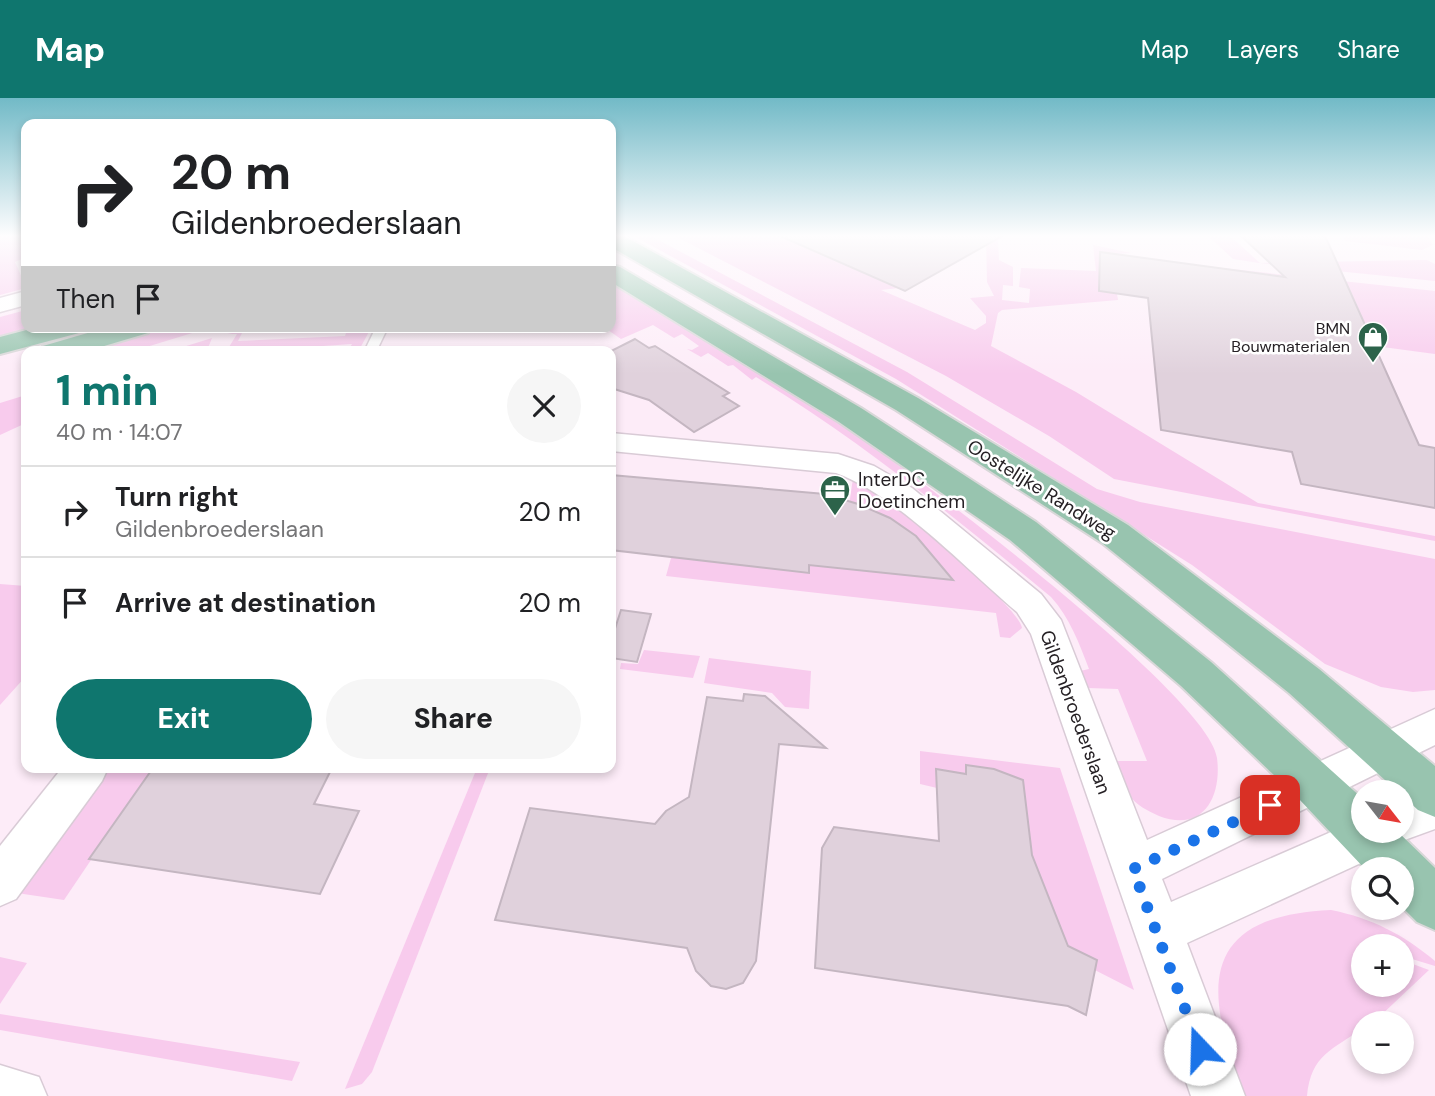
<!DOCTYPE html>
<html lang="en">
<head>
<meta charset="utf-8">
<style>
	:root { --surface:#fff; --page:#f6f6f6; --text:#202124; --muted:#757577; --line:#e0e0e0; --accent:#0f766e }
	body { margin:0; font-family:"DM Sans",sans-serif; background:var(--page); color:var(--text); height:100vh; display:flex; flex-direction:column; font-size:26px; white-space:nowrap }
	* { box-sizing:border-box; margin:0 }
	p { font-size:23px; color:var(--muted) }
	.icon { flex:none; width:38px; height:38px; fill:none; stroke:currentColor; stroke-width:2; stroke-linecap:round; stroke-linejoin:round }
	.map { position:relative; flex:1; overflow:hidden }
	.panel { position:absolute; left:21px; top:248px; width:595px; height:427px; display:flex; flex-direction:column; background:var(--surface); border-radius:14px; box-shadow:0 4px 10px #0003 }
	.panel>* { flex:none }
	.guide { position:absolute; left:21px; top:21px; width:595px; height:214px; border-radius:14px; box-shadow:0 4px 10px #0003; background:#fff; color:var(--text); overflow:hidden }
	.needle { width:46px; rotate:121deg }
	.tools { position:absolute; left:1351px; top:682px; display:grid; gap:14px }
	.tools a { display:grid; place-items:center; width:63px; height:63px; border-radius:50%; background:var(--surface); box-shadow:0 4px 10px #0003; font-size:35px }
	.pin { position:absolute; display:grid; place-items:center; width:60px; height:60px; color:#fff; margin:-30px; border-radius:14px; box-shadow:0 4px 10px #0006 }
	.me { position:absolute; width:77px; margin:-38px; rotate:339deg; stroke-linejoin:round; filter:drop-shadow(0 0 5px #0008) }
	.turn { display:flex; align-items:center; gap:24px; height:147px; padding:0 35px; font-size:32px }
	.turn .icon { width:91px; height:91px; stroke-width:2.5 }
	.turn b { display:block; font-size:49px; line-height:60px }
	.then { display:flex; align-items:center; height:66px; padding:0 35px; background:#0003; gap:14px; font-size:26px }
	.round { display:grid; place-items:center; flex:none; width:74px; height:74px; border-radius:37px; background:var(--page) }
	.headline { display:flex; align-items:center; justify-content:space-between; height:119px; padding:0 35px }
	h1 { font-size:42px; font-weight:800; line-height:52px; color:var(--accent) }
	.action { display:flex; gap:14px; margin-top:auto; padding:14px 35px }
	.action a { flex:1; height:80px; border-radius:42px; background:var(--accent); color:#fff; font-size:28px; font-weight:800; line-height:80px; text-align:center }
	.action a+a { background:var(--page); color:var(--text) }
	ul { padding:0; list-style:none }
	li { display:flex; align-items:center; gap:21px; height:91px; padding:0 35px; border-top:2px solid var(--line) }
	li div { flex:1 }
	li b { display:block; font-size:26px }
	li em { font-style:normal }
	header { display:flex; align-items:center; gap:42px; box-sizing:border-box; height:98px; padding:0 35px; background:var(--accent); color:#fff }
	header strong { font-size:33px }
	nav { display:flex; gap:38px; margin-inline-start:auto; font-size:24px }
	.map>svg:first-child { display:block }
	.built { fill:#fdecf8; fill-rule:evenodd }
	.green { fill:#f8cbed }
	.building { fill:#e0d1dc; stroke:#c4b6c1; stroke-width:2 }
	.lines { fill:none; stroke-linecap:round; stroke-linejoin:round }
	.service-casing { stroke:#d9cbd6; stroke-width:3 }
	.minor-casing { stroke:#d9cbd6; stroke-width:3 }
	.primary-casing { stroke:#d8d7d8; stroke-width:4 }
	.service { fill:#fff; fill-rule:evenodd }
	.minor { fill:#fff; fill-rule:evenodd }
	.primary { fill:#98c4af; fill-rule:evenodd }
	.route { stroke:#1a73e8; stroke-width:12; stroke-dasharray:0 21.6 }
	.labels { text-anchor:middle; stroke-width:5; stroke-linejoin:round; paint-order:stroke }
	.far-poi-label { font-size:16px; fill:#262125; stroke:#fff; text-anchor:end }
	.poi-label { font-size:19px; fill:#262125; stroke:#fff; text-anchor:start }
	.street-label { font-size:19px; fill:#262125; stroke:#fff }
</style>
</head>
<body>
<header>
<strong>Map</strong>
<nav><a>Map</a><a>Layers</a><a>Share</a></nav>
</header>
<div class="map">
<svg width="1435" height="998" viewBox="0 0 1435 998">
	<rect width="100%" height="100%" fill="#fdfafd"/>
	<path class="built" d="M 0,137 L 26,137 L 26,229 L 611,229 L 611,137 L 1435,137 L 1435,998 L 0,998 ZM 26,254 L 611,254 L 611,670 L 26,670 ZM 1363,695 L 1402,695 L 1402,733 L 1363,733 ZM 1363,772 L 1402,772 L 1402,810 L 1363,810 ZM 1363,849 L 1402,849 L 1402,887 L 1363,887 ZM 1363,926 L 1402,926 L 1402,964 L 1363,964 Z"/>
	<g class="green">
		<path d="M 0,137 L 26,137 L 26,159 L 15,164 L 23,182 L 26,183 L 26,190 L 0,197 Z"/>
		<path d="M 632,137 L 649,137 L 907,274 L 1097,391 L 1140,404 L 1435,461 L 1435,592 L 1413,594 L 1381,589 L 1325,566 L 1192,467 L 896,281 Z"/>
		<path d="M 673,137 L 835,137 L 832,143 L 899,190 L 881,192 L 975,232 L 986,225 L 986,218 L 970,200 L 994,198 L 987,184 L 986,137 L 998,141 L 999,162 L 1013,169 L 1013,188 L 1003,187 L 1002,202 L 1029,205 L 1030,191 L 1019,189 L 1021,170 L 1096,173 L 1093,147 L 1131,155 L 1118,156 L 1099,186 L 1099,193 L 1117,196 L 1118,202 L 1002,212 L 998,215 L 991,248 L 1076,294 L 1258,405 L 1435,438 L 1435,443 L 1114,381 L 1049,338 L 946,278 Z"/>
		<path d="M 1207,137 L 1229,137 L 1260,165 L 1427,162 L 1435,166 L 1435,183 L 1259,165 L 1233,161 Z"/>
		<path d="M 1342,137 L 1427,137 L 1433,147 L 1422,152 L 1345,143 Z"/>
		<path d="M 1195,167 L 1435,193 L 1435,256 L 1375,248 L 1352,196 L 1196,175 Z"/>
		<path d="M 611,185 C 689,233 769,279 845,329 C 908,371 1210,598 1217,660 C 1222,699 1203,735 1159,718 C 1148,713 1136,707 1129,697 C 1122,688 1119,673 1114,663 L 1147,663 L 1118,591 L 1088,590 L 1080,573 L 1089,571 C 1079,545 1070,520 1051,499 C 954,419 864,345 756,279 L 752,282 L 733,267 L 728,268 L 708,255 L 701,259 L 687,251 L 692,252 L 699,248 L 682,236 L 674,240 L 653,227 L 621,241 L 605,230 L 611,229 Z"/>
		<path d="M 26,212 L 26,229 L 44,229 L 0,241 L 0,219 Z"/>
		<path d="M 161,229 L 212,229 L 130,254 L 78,254 Z"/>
		<path d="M 348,229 L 371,230 L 358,254 L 347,254 L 352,246 L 236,254 L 167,254 L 212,240 L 208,250 L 229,249 L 237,236 L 227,236 L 243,233 L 238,243 L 345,238 Z"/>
		<path d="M 26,297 L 26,325 L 0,337 L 0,305 Z"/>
		<path d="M 853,380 C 861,384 870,387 877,393 C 900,411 1020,509 1022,530 L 1010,540 L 1000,539 L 996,515 L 666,478 L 671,460 L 848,415 Z"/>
		<path d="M 0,486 L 26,488 L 26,578 L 0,607 Z"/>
		<path d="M 644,552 L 700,558 L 693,580 L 620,571 L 621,565 L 638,566 Z"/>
		<path d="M 709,560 L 811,573 L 809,611 L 785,609 L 772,595 L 704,585 Z"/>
		<path d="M 920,653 L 1060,670 L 1134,892 L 1036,842 L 937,690 L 920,686 Z"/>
		<path d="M 103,670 L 153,670 L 64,802 L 10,794 Z"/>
		<path d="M 477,670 L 490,670 L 372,974 L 362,986 L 345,991 Z"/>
		<path d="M 1331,812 C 1371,820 1403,836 1435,863 L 1435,868 L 1402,858 L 1402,849 L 1363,849 L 1363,887 L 1402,887 L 1402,862 L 1429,872 L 1376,922 L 1363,926 L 1363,930 C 1333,952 1311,956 1307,998 L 1245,998 C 1204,895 1195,818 1331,812 Z"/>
		<path d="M 0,859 L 27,865 L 0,906 Z"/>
		<path d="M 0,916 L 300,964 L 292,983 L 0,932 Z"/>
	</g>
	<g class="building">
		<path d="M 778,137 L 1004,137 L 905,193 Z"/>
		<path d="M 1240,137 L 1323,137 L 1326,140 L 1419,347 L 1435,350 L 1435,410 L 1301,386 L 1292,354 L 1161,332 L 1148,200 L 1099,193 L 1100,154 L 1285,179 Z"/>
		<path d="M 635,241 L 649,250 L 655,248 L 729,295 L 723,298 L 739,308 L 694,334 L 649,302 L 611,290 L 611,253 Z"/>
		<path d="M 611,377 L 825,396 L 858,406 L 890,420 L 916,438 L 953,482 L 809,467 L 809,475 L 611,452 Z"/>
		<path d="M 621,512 L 651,516 L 637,564 L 611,560 L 611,543 Z"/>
		<path d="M 744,596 L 765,598 L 826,650 L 779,646 L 756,863 L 743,885 L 726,891 L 711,888 L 696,873 L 687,850 L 495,822 L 530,710 L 655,726 L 666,713 L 689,699 L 707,599 L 743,603 Z"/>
		<path d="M 966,667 L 994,671 L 1023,682 L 1032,757 L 1068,848 L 1097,862 L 1086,917 L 1068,908 L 815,870 L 822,750 L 834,729 L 939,743 L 936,671 L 966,676 Z"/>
		<path d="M 153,670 L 332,670 L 314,706 L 359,713 L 320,796 L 89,761 Z"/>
	</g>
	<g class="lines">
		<g class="service-casing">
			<path id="service" d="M 376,229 L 388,229 L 376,254 L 364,254 Z"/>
		</g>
		<g class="minor-casing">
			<g id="minor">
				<path d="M 26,193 L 26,207 L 0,214 L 0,200 Z"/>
				<path d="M 611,335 L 838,356 L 874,368 L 912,390 L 1041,496 L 1061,522 L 1147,742 L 1435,611 L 1435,647 L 1162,781 L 1171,804 L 1363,720 L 1363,733 L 1402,733 L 1402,703 L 1435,690 L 1435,731 L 1399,744 L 1398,748 L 1187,845 L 1245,998 L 1191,998 L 1031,536 L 1017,514 C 966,471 897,397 836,375 L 611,353 Z"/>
				<path d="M 62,670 L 108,670 L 102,683 L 16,801 L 0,808 L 0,748 Z"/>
				<path d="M 0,967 L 39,979 L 47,998 L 0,998 Z"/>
			</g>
		</g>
		<g class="primary-casing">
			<g id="primary">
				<path d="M 611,137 L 622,137 L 918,300 L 1128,427 L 1319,571 L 1435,668 L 1435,719 L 1418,712 L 1289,595 L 1102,445 L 896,312 L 611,149 Z"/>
				<path d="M 611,167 L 620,169 L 861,310 L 1036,424 L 1211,564 L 1363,701 L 1363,733 L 1397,733 L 1435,770 L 1435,832 L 1417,824 L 1402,809 L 1402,772 L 1366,772 L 1299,701 L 1181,588 L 1010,442 L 839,324 L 611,184 Z"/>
				<path d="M 38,229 L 82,229 L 79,235 L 0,256 L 0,239 Z"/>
				<path d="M 108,229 L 151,229 L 148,235 L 84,254 L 39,254 L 43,248 Z"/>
			</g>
		</g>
		<use href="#service" class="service"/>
		<use href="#minor" class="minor"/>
		<use href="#primary" class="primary"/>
	</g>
	<linearGradient id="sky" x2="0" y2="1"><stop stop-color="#72bac7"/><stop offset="0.5" stop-color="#fefdfe"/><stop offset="1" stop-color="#fefdfe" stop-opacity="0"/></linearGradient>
	<rect width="1435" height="276" fill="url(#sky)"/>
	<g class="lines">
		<path class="route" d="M 1200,951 L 1133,771 L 1270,707"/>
	</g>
	<defs>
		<g id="shop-pin" transform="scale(1.575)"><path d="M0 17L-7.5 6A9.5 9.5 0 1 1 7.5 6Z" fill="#2c634a" stroke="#fff"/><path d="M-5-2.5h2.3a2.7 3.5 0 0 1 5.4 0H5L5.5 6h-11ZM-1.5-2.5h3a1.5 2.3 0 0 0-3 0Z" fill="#fff"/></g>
		<g id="office-pin" transform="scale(1.575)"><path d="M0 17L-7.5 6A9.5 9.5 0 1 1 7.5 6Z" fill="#2c634a" stroke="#fff"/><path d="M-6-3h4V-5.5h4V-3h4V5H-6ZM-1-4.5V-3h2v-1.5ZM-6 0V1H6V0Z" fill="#fff"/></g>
	</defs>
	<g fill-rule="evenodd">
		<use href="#shop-pin" x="1373" y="239"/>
		<use href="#office-pin" x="835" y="392"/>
	</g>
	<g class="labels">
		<g class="far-poi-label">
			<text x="1350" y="236">BMN<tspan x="1350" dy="18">Bouwmaterialen</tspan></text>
		</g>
		<g class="poi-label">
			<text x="858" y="388">InterDC<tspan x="858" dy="22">Doetinchem</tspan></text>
		</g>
		<g class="street-label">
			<text transform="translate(1042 391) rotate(32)" y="7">Oostelijke Randweg</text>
			<text transform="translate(1076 614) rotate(70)" y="7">Gildenbroederslaan</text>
		</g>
	</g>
</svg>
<div class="tools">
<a><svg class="needle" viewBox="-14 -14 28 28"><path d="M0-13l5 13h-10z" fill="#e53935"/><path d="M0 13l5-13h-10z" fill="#757577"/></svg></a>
<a><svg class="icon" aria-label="search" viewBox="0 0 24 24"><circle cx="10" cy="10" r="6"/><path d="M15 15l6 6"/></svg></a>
<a>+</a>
<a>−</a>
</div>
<div class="pin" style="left:1270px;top:707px;background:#d93025"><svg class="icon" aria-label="arrive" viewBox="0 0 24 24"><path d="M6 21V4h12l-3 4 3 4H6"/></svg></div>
<svg class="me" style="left:1200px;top:951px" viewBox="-20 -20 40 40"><circle r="19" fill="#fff"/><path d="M0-13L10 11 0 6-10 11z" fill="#1a73e8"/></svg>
<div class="guide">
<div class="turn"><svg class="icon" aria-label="right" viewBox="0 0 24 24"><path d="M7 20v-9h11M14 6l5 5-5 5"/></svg><div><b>20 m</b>Gildenbroederslaan</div></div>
<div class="then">Then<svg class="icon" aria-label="arrive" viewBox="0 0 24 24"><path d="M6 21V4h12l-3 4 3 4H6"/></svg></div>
</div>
<section class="panel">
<div class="headline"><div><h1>1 min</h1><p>40 m · 14:07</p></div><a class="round"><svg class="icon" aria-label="close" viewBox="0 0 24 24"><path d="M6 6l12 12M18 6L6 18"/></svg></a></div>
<ul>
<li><svg class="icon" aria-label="right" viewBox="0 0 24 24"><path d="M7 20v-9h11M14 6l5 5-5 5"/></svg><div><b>Turn right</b><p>Gildenbroederslaan</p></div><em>20 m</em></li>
<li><svg class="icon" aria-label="arrive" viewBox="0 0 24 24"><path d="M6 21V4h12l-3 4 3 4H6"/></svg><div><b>Arrive at destination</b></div><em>20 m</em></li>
</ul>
<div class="action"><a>Exit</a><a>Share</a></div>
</section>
</div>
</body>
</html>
